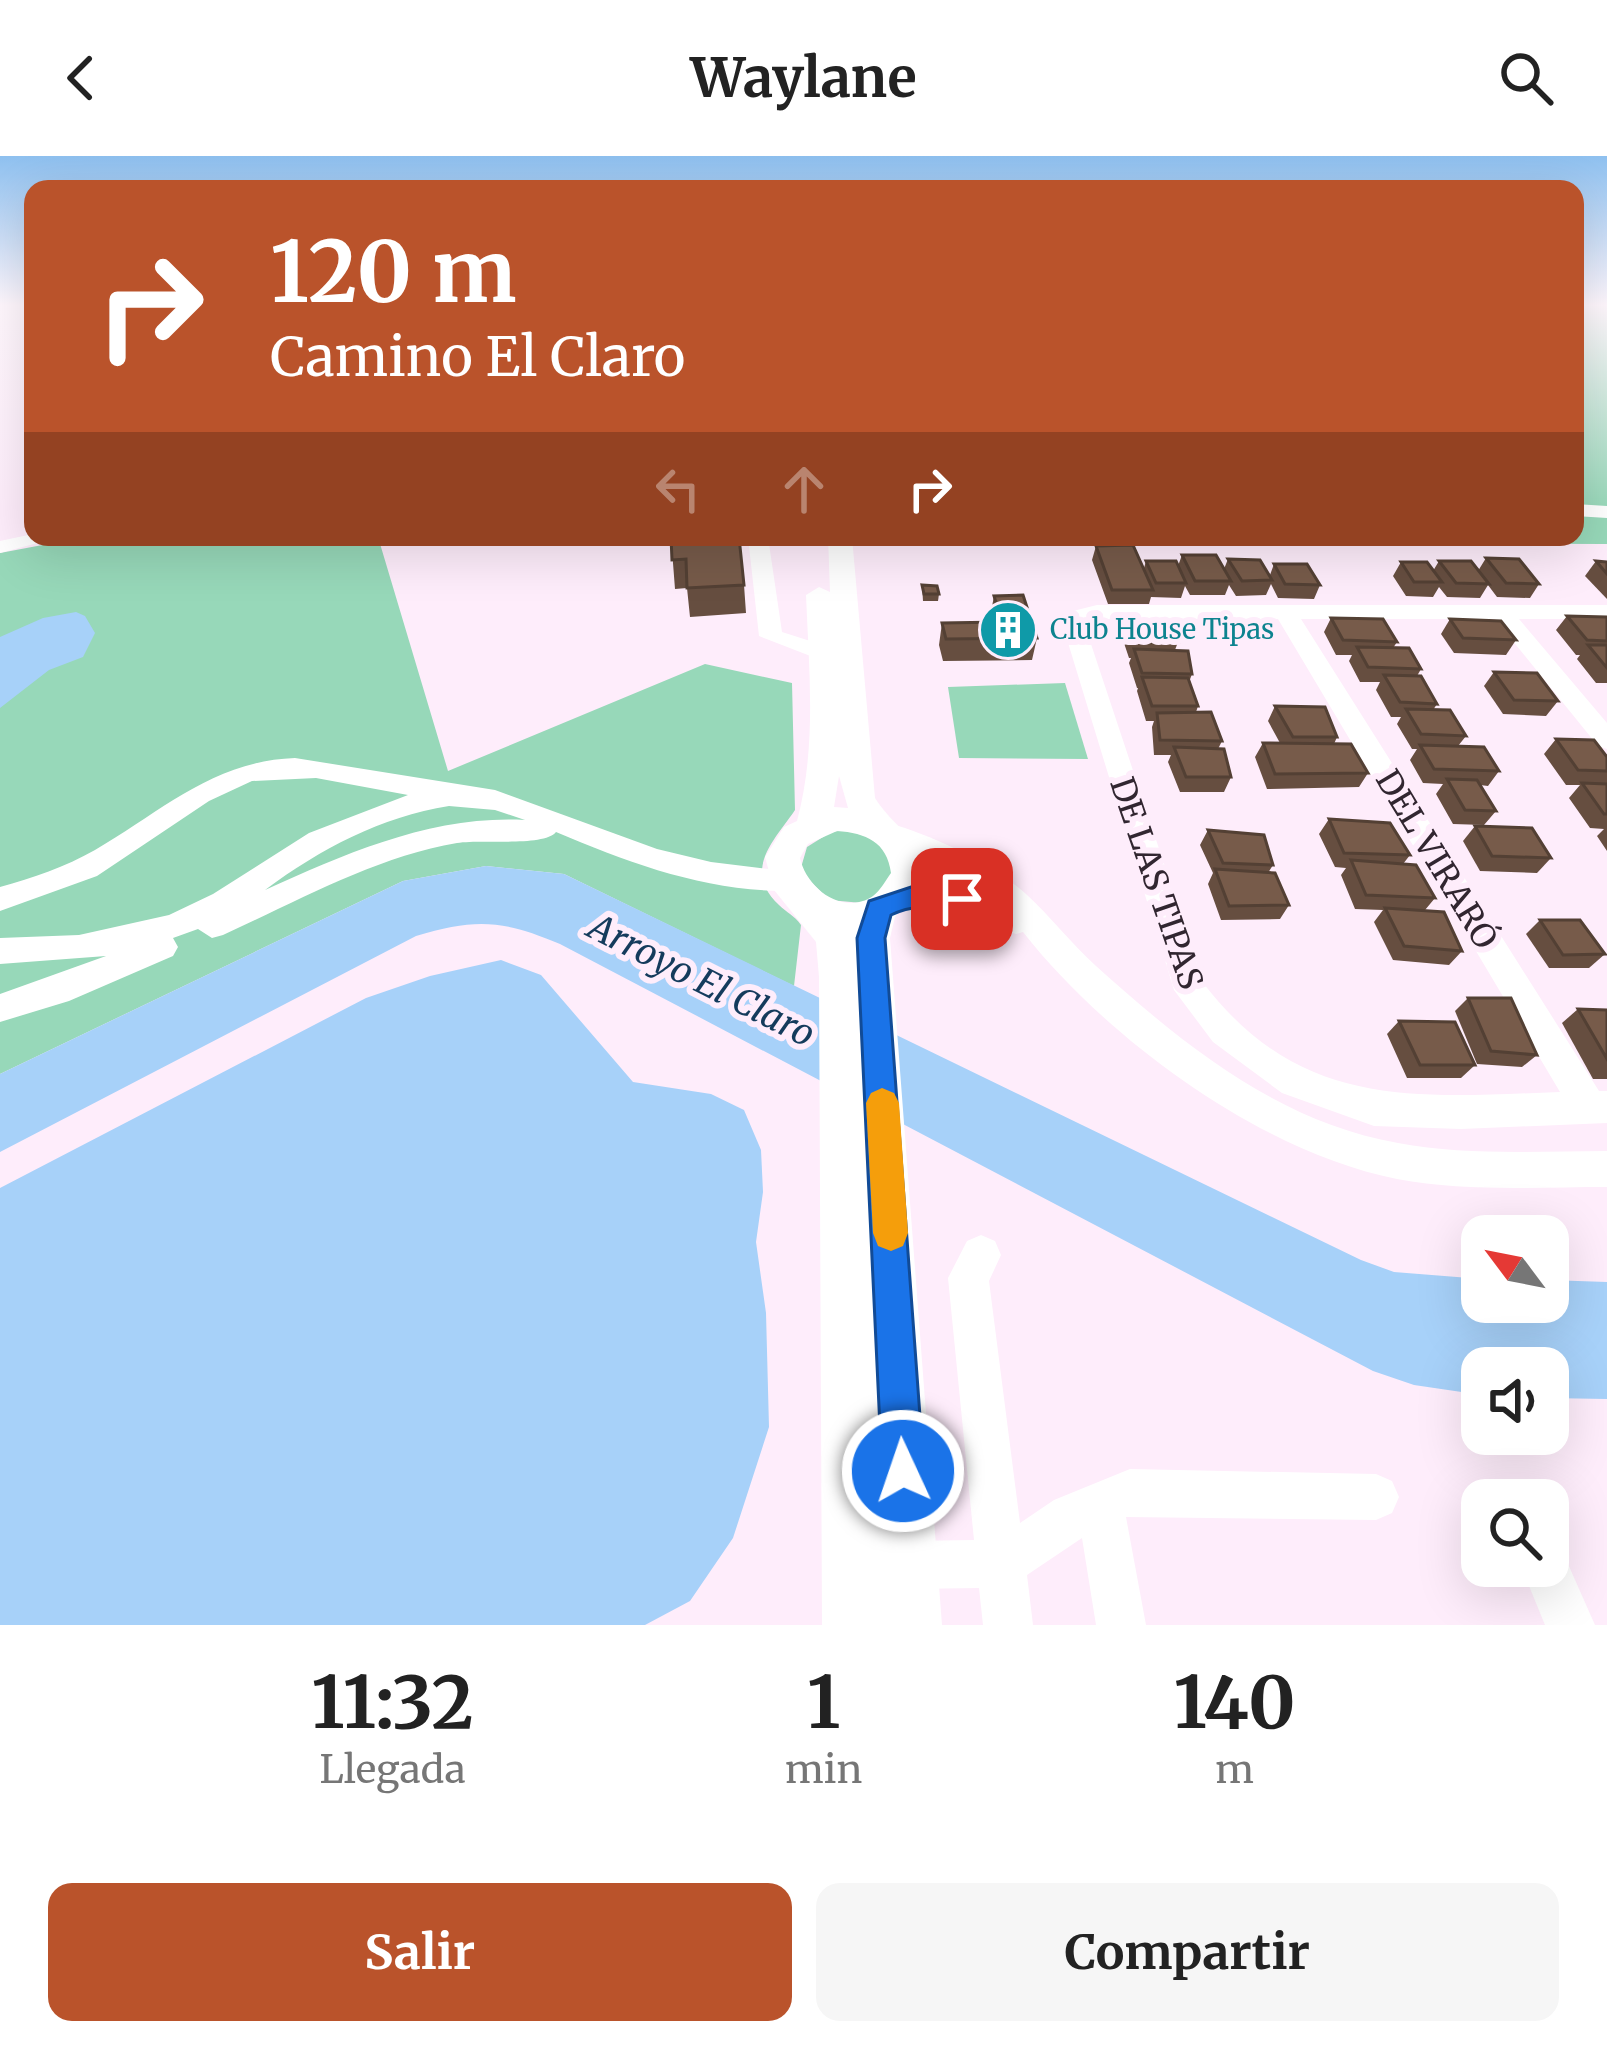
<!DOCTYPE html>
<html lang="es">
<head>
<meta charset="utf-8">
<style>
	:root { --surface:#fff; --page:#f6f6f6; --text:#222; --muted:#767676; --accent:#ba532b }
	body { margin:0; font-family:Merriweather,serif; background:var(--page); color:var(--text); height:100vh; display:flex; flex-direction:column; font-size:45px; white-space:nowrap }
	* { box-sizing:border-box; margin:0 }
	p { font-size:39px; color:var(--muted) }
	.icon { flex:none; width:66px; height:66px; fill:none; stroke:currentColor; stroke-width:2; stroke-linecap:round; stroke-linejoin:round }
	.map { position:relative; height:1469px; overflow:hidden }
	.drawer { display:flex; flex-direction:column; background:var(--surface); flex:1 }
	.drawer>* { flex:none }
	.banner { position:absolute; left:24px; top:24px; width:1560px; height:366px; border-radius:24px; box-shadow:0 12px 48px #0002; background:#ba532b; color:#fff; overflow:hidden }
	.needle { width:78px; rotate:302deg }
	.tools { position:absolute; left:1461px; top:1059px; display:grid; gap:24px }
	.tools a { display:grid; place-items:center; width:108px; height:108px; border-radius:24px; background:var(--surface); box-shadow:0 12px 48px #0002; font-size:60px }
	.pin { position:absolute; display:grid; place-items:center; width:102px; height:102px; color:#fff; margin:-51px; border-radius:24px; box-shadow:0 6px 18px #0006 }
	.me { position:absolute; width:132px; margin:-66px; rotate:357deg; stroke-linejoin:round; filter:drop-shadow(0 0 9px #0008) }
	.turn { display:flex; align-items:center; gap:42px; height:252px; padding:0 48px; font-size:54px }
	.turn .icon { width:156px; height:156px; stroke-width:2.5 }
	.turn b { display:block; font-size:84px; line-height:102px }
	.lanes { display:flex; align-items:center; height:114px; padding:0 48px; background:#0003; justify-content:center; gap:60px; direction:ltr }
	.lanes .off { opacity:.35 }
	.eta { display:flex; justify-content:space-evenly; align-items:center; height:204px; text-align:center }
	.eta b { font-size:72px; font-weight:700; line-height:84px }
	.cta { display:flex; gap:24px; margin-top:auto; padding:24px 48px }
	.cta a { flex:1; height:138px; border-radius:24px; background:var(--accent); color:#fff; font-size:48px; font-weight:700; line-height:138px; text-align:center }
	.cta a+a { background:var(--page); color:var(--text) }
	header { display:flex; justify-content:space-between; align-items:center; height:156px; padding:0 48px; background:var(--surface); font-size:54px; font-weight:700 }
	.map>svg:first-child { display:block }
	.green { fill:#97d8b9 }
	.water { fill:#a7d1f9 }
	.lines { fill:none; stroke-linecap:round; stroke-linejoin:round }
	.minor { fill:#fff; fill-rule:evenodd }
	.major { fill:#fff; fill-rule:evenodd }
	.wall { fill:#664e40 }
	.building { fill:#775b4a; stroke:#534034; stroke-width:3 }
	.route { fill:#1a73e8; stroke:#114b97; stroke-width:3 }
	.slow { fill:#f59e0b }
	.labels { text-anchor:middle; stroke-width:12; stroke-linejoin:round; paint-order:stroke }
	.far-culture-label { font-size:27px; fill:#0d838f; stroke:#feedfb; text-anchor:start }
	.street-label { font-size:33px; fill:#312630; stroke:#feedfb }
	.water-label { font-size:36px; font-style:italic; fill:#143b5c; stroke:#feedfb }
</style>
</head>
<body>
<header><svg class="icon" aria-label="back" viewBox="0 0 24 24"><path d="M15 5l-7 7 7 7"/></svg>Waylane<svg class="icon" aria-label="search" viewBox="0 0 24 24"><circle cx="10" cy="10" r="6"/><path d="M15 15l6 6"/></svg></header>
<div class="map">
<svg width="1607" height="1469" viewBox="0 0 1607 1469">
	<rect width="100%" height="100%" fill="#feedfb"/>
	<g class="green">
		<path d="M 1575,150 L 1607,150 L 1607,388 L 874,386 L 873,381 L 1575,381 Z"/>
		<path d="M 85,381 L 378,381 L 448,615 L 705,508 L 792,527 L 795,654 C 776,683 741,713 779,749 C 787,757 794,759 801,769 L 794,830 L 564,718 L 486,710 L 403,725 L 0,918 L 0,397 Z"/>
		<path d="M 1065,527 L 1088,603 L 959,602 L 948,531 Z"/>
		<path d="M 846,674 L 862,675 L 896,699 L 889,734 L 862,747 L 829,744 L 800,715 L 807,691 L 831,676 Z"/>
	</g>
	<g class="water">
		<path d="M 76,456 L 85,460 L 95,477 L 83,501 L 49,514 L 0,552 L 0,481 L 43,462 Z"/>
		<path d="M 486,710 L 564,718 L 1361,1104 L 1394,1116 L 1482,1123 L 1482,1146 L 1548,1146 L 1548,1124 L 1607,1126 L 1607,1243 L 1548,1242 L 1548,1212 L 1482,1212 L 1482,1239 L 1414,1229 L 1373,1215 L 560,788 C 503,764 476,762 416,780 L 0,996 L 0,918 L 403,725 Z"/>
		<path d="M 501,804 L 541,819 L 633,926 L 711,938 L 744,954 L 761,994 L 763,1036 L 756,1086 L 766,1157 L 769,1271 L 733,1382 L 690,1445 L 645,1469 L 0,1469 L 0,1032 L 366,842 L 430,820 Z"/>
	</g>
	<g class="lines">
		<g class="minor">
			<path d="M 1575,348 L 1607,350 L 1607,362 L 1575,360 Z"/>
			<path d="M 33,378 L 60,381 L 0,397 L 0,385 Z"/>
			<path d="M 748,381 L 768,381 L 782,476 L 829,491 L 829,501 L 813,501 L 759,480 Z"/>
			<path d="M 1299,381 L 1373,381 C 1357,392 1315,392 1299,381 Z"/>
			<path d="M 1097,449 L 1607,449 L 1607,463 L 1519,463 L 1607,567 L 1607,593 L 1598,590 L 1495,463 L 1301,463 L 1599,935 L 1607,935 L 1607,967 L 1461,973 L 1374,970 L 1282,937 L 1213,886 L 1174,834 L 1062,467 L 1069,456 ZM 1097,463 L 1278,463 L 1560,936 C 1417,941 1302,955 1204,828 L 1084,467 Z"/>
			<path d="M 295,602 L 495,634 L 657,693 L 711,706 L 794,716 L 798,724 L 794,732 L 783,735 C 702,734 629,707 556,676 C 544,691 481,683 457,687 C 375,701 298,745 223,779 L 212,782 L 198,773 L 173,782 L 178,791 L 173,800 L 69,845 L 0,866 L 0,838 L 106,800 L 0,808 L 0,782 L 79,779 L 169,759 L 213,738 L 309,677 L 408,639 L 316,622 L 252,625 L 209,645 L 97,720 L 0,755 L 0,731 C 33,722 65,711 95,694 C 162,655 213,605 295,602 ZM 449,650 L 495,654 L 525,664 C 433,659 347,697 265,734 C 320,693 381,661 449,650 Z"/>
			<path d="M 889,667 C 934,680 991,707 1026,738 C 1050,760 1071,787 1096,810 C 1184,889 1278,966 1398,987 C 1467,1000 1538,995 1607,995 L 1607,1031 C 1537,1031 1466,1036 1397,1023 C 1262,997 1107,883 1023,776 L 1016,778 L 956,755 L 880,754 L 876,746 L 880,738 C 915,727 949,727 983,739 L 879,684 L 875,677 Z"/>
			<path d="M 981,1079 L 995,1085 L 1001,1099 L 989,1125 L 1020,1367 L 1054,1344 L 1130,1313 L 1376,1318 L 1392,1325 L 1399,1341 L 1392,1357 L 1376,1364 L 1126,1361 L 1146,1469 L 1096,1469 L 1082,1382 L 1027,1419 L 1033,1469 L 983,1469 L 979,1432 L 908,1433 L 891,1426 L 884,1409 L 891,1392 L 908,1385 L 974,1384 L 948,1122 L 967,1085 Z"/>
			<path d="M 1551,1401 L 1568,1408 L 1595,1469 L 1545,1469 L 1527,1425 L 1533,1410 L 1548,1410 Z"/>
		</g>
		<path class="major" d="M 828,381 L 852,381 L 875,642 C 893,671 920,681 927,719 L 895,761 L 890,782 L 942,1469 L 822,1469 L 819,821 L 816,786 L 774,734 L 765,701 L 784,671 L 797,665 C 817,591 809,515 806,439 L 819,431 L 830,436 ZM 839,620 L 848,652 L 834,651 ZM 837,675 C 866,677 887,686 891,717 C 886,724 880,735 873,740 C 842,761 806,731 800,702 L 808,688 Z"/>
	</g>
	<g class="wall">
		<path d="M 671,381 L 744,429 L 746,457 L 690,461 L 687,432 L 675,433 Z"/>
		<path d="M 1096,390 L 1144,412 L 1146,405 L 1178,410 L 1182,399 L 1224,413 L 1228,403 L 1270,419 L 1274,408 L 1320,429 L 1314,443 L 1278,442 L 1271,428 L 1266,439 L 1236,440 L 1229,429 L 1225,439 L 1190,439 L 1185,430 L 1181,442 L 1151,441 L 1149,448 L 1108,448 L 1092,404 Z"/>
		<path d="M 1486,402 L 1539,428 L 1530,442 L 1497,441 L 1488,429 L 1480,442 L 1447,441 L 1439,431 L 1433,441 L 1406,440 L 1393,420 L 1401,406 L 1433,415 L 1439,405 L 1478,415 Z"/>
		<path d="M 1596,405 L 1607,406 L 1607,443 L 1585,420 Z"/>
		<path d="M 922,429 L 939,438 L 938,445 L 923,445 Z"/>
		<path d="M 994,440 L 1037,482 L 1032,504 L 943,505 L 939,489 L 942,467 L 992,466 L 990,461 Z"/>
		<path d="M 1567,460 L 1607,461 L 1607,527 L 1596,527 L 1577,503 L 1580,499 L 1576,499 L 1556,474 Z"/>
		<path d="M 1331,462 L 1397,486 L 1393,492 L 1421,513 L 1417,520 L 1437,548 L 1433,554 L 1466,580 L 1458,590 L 1499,615 L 1488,630 L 1480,629 L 1496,655 L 1484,669 L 1453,668 L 1436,638 L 1443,628 L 1423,627 L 1410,604 L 1417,593 L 1412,593 L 1397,568 L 1401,561 L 1391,561 L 1376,534 L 1380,526 L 1360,526 L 1349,505 L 1352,499 L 1336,499 L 1324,476 Z"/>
		<path d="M 1450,463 L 1516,484 L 1506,499 L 1454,497 L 1441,478 Z"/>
		<path d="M 1125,464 L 1178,486 L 1175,494 L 1192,518 L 1189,526 L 1198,550 L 1196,556 L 1222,585 L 1218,593 L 1231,621 L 1224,636 L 1180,636 L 1168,606 L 1171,599 L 1154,599 L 1152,571 L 1154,565 L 1146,565 L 1137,535 L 1138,532 L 1137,532 L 1129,507 L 1131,502 L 1129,502 L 1121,478 Z"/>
		<path d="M 1494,516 L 1558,545 L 1546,560 L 1503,558 L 1484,530 Z"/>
		<path d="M 1275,550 L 1337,581 L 1334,588 L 1368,617 L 1359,631 L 1267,633 L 1255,601 L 1263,587 L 1280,587 L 1268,565 Z"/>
		<path d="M 1556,583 L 1607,601 L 1607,695 L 1597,680 L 1604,673 L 1590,672 L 1569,642 L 1580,629 L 1566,629 L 1544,598 Z"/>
		<path d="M 1329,663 L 1410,699 L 1403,708 L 1435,742 L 1425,754 L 1462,795 L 1449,809 L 1393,804 L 1374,766 L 1383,754 L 1355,753 L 1341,719 L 1346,712 L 1335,711 L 1319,678 Z"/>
		<path d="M 1475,670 L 1551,702 L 1537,717 L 1480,715 L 1463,685 Z"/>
		<path d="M 1208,674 L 1273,709 L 1268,717 L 1289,749 L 1280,763 L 1221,764 L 1208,728 L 1213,717 L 1200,689 Z"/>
		<path d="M 1540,764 L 1605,798 L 1589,812 L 1549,812 L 1526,778 Z"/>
		<path d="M 1468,842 L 1537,899 L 1522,911 L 1477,908 L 1455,855 Z"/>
		<path d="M 1578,853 L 1607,854 L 1607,923 L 1593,923 L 1562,867 Z"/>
		<path d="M 1399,865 L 1475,909 L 1461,922 L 1407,922 L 1387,878 Z"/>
	</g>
	<g class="building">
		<path d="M 671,381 L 739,381 L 744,429 L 687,432 L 686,403 L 672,404 Z"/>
		<path d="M 1133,389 L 1153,434 L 1112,434 L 1096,390 Z"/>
		<path d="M 1182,399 L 1216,399 L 1231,425 L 1195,425 Z"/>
		<path d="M 1486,402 L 1519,403 L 1539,428 L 1506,427 Z"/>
		<path d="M 1228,403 L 1260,404 L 1272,424 L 1242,425 Z"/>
		<path d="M 1146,405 L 1176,405 L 1186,427 L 1156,427 Z"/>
		<path d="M 1439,405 L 1471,405 L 1489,428 L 1456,427 Z"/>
		<path d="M 1596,405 L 1607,406 L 1607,418 Z"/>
		<path d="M 1401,406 L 1427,406 L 1442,426 L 1414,426 Z"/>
		<path d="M 1274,408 L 1307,408 L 1320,429 L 1285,428 Z"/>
		<path d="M 922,429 L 937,430 L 939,438 L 924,438 Z"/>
		<path d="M 1023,439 L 1037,482 L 946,483 L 942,467 L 1002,466 L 994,440 Z"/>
		<path d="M 1567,460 L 1607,461 L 1607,485 L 1587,484 Z"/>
		<path d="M 1331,462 L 1383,463 L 1397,486 L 1343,484 Z"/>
		<path d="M 1450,463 L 1501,465 L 1516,484 L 1463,482 Z"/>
		<path d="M 1125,464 L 1167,465 L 1178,486 L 1134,487 Z"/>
		<path d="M 1588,489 L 1607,489 L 1607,512 Z"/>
		<path d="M 1357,491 L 1409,492 L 1421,513 L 1368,511 Z"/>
		<path d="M 1134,493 L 1188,495 L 1192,518 L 1142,517 Z"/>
		<path d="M 1494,516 L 1537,517 L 1558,545 L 1514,544 Z"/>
		<path d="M 1384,519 L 1421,520 L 1437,548 L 1400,546 Z"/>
		<path d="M 1142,521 L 1188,522 L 1198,550 L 1152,550 Z"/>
		<path d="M 1275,550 L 1325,551 L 1337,581 L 1293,581 Z"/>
		<path d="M 1406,553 L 1450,554 L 1466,580 L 1421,578 Z"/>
		<path d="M 1211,556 L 1222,585 L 1160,584 L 1157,557 Z"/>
		<path d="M 1556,583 L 1594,584 L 1607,601 L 1607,615 L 1578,614 Z"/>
		<path d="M 1263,587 L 1351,588 L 1368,617 L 1275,618 Z"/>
		<path d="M 1420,589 L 1484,591 L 1499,615 L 1434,613 Z"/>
		<path d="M 1174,591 L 1224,593 L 1231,621 L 1186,621 Z"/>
		<path d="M 1447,623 L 1477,624 L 1496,655 L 1465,654 Z"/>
		<path d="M 1582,627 L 1607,628 L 1607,658 L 1604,658 Z"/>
		<path d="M 1329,663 L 1390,667 L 1410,699 L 1344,697 Z"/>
		<path d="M 1475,670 L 1532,672 L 1551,702 L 1492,700 Z"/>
		<path d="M 1208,674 L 1264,679 L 1273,709 L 1223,707 Z"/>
		<path d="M 1351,704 L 1416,709 L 1435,742 L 1366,739 Z"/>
		<path d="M 1215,713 L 1275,717 L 1289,749 L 1229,750 Z"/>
		<path d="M 1385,752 L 1444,756 L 1462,795 L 1404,790 Z"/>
		<path d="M 1540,764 L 1580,764 L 1605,798 L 1563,799 Z"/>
		<path d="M 1468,842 L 1511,842 L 1537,899 L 1491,895 Z"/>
		<path d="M 1578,853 L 1607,854 L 1607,903 Z"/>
		<path d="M 1399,865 L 1455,866 L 1475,909 L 1420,909 Z"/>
	</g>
	<linearGradient id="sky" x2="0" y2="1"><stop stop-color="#8ec0ef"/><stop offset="0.42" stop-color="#fff7fd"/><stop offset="1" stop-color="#fff7fd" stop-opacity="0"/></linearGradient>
	<rect width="1607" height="355" fill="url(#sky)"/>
	<path class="route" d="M 920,728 L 962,732 L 976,743 L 962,753 C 936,751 915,747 891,759 L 885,782 L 924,1315 L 918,1330 L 903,1336 L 889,1330 L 882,1315 L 857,782 L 869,745 Z"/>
	<path class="slow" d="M 882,932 L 894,937 L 899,947 L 908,1077 L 903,1090 L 891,1095 L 878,1090 L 873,1077 L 866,947 L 871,937 Z"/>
	<defs>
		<g id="building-disc" transform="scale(3)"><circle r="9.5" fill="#0f9aa8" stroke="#feedfb"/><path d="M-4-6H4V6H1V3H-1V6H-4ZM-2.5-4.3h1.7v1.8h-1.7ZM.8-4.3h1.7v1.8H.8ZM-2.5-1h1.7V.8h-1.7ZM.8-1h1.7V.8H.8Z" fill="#fff"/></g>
	</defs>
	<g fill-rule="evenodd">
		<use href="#building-disc" x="1008" y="474"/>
	</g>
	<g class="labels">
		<g class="far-culture-label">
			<text x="1050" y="483">Club House Tipas</text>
		</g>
		<g class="street-label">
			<text transform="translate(1437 703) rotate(59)" y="12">DEL VIRARÓ</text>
			<text transform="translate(1157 727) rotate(71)" y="12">DE LAS TIPAS</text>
		</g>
		<g class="water-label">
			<text transform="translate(702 824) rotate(27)" y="13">Arroyo El Claro</text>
		</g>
	</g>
</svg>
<div class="tools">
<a><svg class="needle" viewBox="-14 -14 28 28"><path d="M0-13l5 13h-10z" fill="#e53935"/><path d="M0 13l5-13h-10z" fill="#767676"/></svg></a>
<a><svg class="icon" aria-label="sound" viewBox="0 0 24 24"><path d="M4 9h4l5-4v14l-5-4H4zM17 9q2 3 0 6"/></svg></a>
<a><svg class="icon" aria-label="search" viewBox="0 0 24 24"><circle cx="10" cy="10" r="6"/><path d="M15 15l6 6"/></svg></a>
</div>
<div class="pin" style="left:962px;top:743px;background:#d93025"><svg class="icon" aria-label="arrive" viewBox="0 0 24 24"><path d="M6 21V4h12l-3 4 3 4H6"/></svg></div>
<svg class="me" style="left:903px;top:1315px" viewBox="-20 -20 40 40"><circle r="17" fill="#1a73e8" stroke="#fff" stroke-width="3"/><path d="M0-11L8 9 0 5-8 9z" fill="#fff"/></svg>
<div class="banner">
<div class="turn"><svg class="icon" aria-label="right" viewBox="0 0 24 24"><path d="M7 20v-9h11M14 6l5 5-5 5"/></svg><div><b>120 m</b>Camino El Claro</div></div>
<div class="lanes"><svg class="icon off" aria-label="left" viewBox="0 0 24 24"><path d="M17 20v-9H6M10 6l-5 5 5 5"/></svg><svg class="icon off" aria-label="ahead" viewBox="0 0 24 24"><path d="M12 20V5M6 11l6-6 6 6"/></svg><svg class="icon" aria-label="right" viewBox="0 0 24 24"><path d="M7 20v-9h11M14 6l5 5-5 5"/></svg></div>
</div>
</div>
<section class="drawer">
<div class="eta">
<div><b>11:32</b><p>Llegada</p></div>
<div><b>1</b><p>min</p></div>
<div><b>140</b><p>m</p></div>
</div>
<div class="cta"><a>Salir</a><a>Compartir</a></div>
</section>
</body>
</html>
